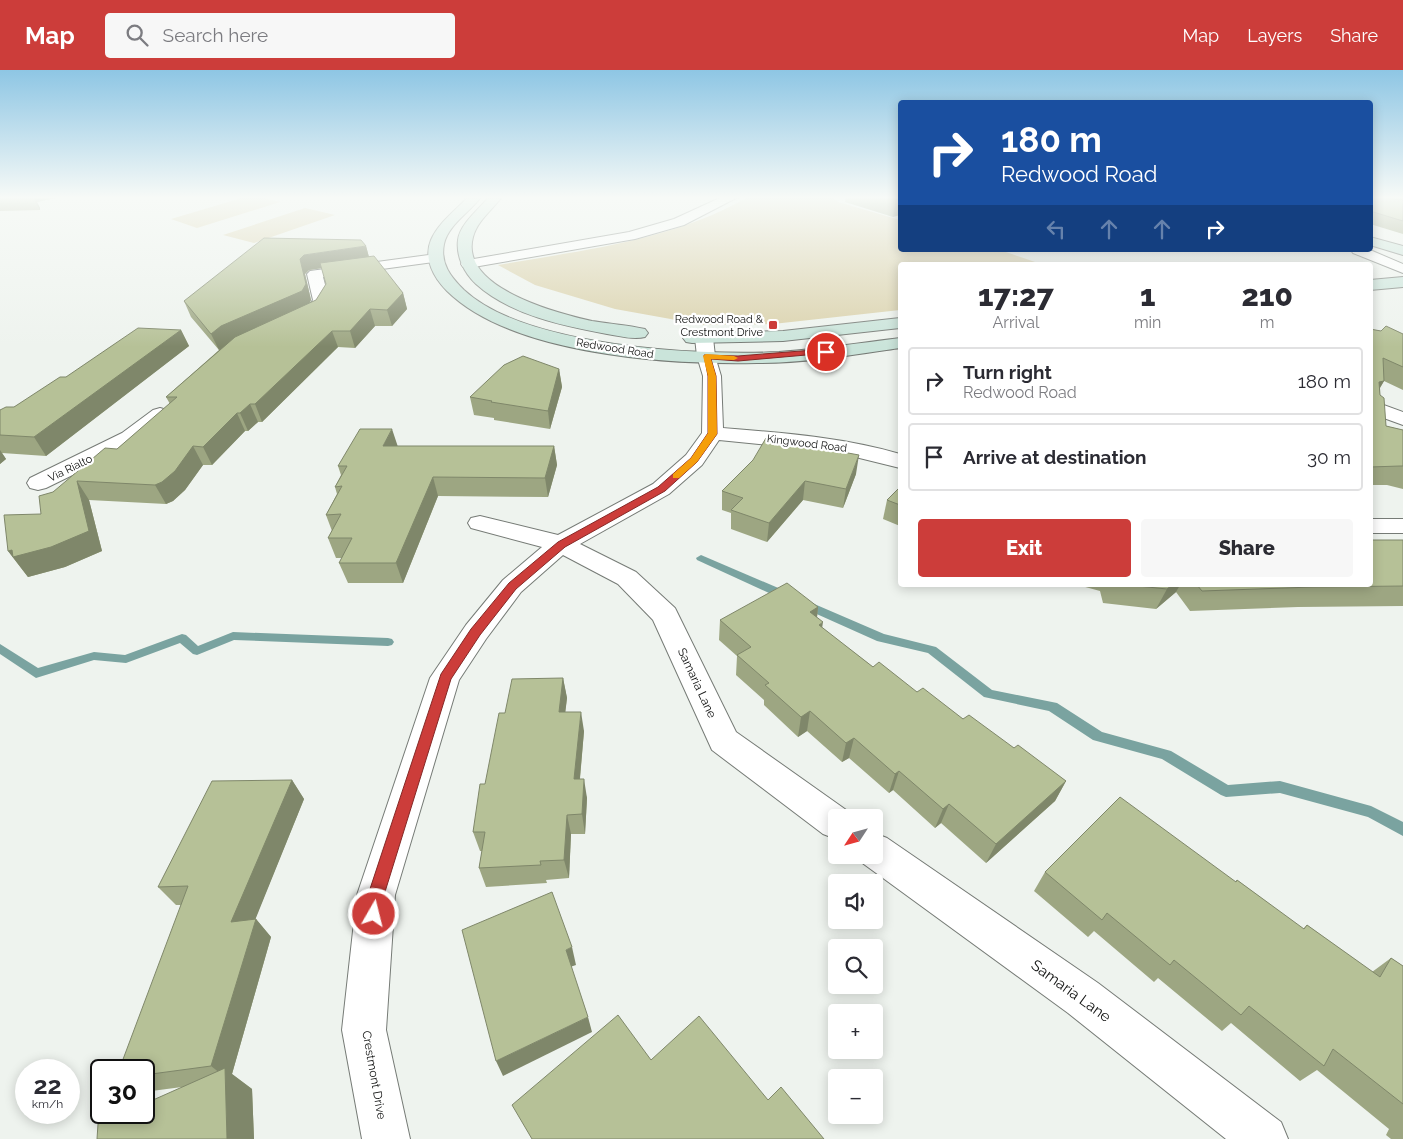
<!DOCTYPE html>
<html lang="en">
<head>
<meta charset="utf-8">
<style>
	:root { --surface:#fff; --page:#f7f7f7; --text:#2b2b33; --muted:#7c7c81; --line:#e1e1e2; --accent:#cc3d3a }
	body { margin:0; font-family:Raleway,sans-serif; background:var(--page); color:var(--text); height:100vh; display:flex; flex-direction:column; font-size:19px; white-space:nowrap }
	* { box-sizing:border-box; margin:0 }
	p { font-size:16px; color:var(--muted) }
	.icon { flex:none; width:28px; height:28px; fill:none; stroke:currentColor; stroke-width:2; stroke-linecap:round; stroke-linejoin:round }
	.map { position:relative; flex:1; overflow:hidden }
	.panel { position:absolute; left:898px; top:192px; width:475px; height:325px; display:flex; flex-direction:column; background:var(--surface); border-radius:5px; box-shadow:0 2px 12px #0003 }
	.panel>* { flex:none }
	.top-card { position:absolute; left:898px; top:30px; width:475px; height:152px; border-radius:5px; box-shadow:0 2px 12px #0003; background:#1a4fa0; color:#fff; overflow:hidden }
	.needle { width:32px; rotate:234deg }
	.fabs { position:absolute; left:828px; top:739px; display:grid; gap:10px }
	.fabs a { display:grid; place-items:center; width:55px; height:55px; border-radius:5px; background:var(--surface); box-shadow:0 2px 12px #0003; font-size:25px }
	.speed { position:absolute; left:15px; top:989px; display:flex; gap:10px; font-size:25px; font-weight:700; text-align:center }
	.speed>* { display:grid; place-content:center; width:65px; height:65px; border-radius:50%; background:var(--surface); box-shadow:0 2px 12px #0003; line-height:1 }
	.speed small { font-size:12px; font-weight:400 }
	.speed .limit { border:2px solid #111; border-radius:8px; background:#fff; color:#111 }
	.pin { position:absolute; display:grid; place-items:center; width:42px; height:42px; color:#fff; margin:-21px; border:2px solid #fff; border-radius:50%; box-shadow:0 1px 5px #0007 }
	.me { position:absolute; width:55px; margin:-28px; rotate:8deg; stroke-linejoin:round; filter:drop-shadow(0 0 4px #0008) }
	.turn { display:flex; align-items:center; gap:18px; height:105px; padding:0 20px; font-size:22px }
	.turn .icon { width:65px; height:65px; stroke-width:2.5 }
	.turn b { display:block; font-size:35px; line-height:42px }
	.lanes { display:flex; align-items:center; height:48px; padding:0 20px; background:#0003; justify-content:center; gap:25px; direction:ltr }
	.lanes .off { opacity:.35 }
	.eta { display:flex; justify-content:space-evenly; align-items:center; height:85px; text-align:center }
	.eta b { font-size:30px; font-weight:800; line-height:35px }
	.action { display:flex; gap:10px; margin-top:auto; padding:10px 20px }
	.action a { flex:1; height:58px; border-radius:5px; background:var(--accent); color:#fff; font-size:20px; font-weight:800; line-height:58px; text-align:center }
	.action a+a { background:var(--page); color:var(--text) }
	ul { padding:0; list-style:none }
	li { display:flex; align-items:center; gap:15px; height:68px; margin:0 10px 8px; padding:0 10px; border:2px solid var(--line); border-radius:5px }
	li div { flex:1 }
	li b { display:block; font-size:19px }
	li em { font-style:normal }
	header { display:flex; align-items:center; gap:30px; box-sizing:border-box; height:70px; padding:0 25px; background:var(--accent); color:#fff }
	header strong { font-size:24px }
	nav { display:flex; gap:28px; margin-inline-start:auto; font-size:18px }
	.search { width:350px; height:45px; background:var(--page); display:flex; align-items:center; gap:12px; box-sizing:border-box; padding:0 18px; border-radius:5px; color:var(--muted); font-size:19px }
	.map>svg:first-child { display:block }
	.green { fill:#dad1ab }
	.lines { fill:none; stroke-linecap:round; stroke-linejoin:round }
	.stream { fill:#7aa3a0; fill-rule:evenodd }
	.minor-casing { stroke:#767b76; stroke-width:2 }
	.tertiary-casing { stroke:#767b76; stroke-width:2 }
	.secondary-casing { stroke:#767b76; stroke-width:2 }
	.minor { fill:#fff; fill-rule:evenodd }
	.tertiary { fill:#fff; fill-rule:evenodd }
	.secondary { fill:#cae4da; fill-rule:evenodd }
	.wall { fill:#9da682; fill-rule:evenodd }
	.shaded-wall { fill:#7f876a }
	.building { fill:#b6c197; stroke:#7f876a }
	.route { fill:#cc3d3a; stroke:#852826 }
	.slow { fill:#f59e0b }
	.poi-dot { fill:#cc3d3a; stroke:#fff; stroke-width:2 }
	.labels { text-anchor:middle; stroke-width:4.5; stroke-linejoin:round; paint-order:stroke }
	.far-poi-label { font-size:11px; fill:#101110; stroke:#fff; text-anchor:end }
	.far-street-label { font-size:11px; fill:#101110; stroke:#fff }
	.street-label { font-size:12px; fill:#101110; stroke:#fff }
	.near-street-label { font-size:15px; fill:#101110; stroke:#fff }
</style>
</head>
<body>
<header>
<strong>Map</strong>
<div class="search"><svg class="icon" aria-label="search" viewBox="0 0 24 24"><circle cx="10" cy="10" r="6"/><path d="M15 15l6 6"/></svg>Search here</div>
<nav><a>Map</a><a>Layers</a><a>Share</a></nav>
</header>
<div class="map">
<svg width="1403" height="1069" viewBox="0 0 1403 1069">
	<rect width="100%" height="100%" fill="#eef3ee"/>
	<g class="green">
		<path d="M 245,127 L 259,127 L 280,132 L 197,158 L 171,149 Z"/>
		<path d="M 748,127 L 832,127 L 838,132 L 900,150 L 900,180 L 1000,180 L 1044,195 L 900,195 L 900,240 L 773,254 L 704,255 L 615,239 L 535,215 L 498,195 C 583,180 672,171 748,127 Z"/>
		<path d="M 305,138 L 335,145 L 254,173 L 223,165 Z"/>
	</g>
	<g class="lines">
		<g class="stream">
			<path d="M 701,485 L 790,523 L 792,526 L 790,529 L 782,529 L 697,490 L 696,488 Z"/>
			<path d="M 805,530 L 884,564 L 936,577 L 992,620 L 1057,633 L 1102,662 L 1171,681 L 1228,715 L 1280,711 L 1371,736 L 1403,752 L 1403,766 L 1368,747 L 1280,723 L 1226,727 L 1221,725 L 1162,689 L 1093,670 L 1049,641 L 984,627 L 928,583 L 877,571 L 801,537 L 799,534 L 801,531 Z"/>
			<path d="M 233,562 L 388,568 L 392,569 L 394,572 L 392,575 L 388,576 L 234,570 L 197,585 L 193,584 L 180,573 L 126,593 L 94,590 L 36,608 L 0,584 L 0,574 L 38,598 L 94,582 L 125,585 L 182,564 L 186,565 L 198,576 Z"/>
		</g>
		<g class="minor-casing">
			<g id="minor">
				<path d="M 722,127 L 738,127 L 684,155 L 635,169 L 468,198 L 463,197 L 461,194 L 463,191 L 468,190 L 629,162 L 674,149 Z"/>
				<path d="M 436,184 L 441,185 L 443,188 L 441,191 L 323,207 L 329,230 C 322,244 308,257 291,253 L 289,249 C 296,239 305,244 313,230 L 307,204 L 310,201 Z"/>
				<path d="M 704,263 L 710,264 L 713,268 L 715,286 L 721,306 L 723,358 C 783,363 842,367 900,384 L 900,398 L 831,381 L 719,370 L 702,395 L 669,424 L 580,474 L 636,502 L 675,538 L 736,662 L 849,742 L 851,748 L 836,748 L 836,769 L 823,764 L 712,680 L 653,550 L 618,514 L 563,485 L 521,522 L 486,569 L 459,610 L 395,825 L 386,960 L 410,1069 L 362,1069 L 342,960 L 357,825 L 430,608 L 466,555 L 503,510 L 542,477 L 471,458 L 468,453 L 471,448 L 480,446 L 558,465 L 653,414 L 686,385 L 702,363 L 703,306 L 697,286 L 695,268 L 698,264 Z"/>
				<path d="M 1370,330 L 1403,342 L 1403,355 L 1370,343 Z"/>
				<path d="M 160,338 L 167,340 L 170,344 L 138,373 L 46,418 L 38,420 L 30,418 L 27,413 L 30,408 L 122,363 L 153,340 Z"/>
				<rect x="1370" y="449" width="33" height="14"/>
				<path d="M 874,763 L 887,768 L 1098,913 L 1281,1052 L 1288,1069 L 1226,1069 L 1068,943 L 861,792 L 858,785 L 874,785 Z"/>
			</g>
		</g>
		<g class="tertiary-casing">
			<path id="tertiary" d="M 1351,180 L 1370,180 L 1403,194 L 1403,203 L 1353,183 Z"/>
		</g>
		<g class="secondary-casing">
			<g id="secondary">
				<path d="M 468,127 L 481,127 C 470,142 448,155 444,174 C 440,194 451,207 464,220 C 525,277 699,286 779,282 C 820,279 860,273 900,268 L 900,278 C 853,285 805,293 757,293 C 669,295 512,285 447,221 C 434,208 423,189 431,170 C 438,153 456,140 468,127 Z"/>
				<path d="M 489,127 L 502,127 C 492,140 477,151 473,167 C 459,218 557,243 592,251 C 610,254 628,255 645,259 L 648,263 L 645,267 C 633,270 619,266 607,264 C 564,256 510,245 476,214 C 464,203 456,186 458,170 C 460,154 479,139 489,127 Z"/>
				<path d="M 1370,167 L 1403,176 L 1403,185 L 1370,175 Z"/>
				<path d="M 1403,207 L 1403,217 L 1370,220 L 1370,210 Z"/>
				<path d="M 900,248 L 900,258 L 783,271 L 692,273 L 686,272 L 683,268 L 686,264 L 692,263 L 783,261 Z"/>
			</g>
		</g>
		<use href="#minor" class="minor"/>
		<use href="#tertiary" class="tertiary"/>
		<use href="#secondary" class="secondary"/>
	</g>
	<g class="wall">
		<path d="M 0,127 L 59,127 L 37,132 L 40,138 L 40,140 L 0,141 Z"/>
		<path d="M 846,127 L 900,127 L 893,147 L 845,132 Z"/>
		<path d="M 1370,127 L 1403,127 L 1403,164 L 1370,154 Z"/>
		<path d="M 366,176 L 369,187 L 403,223 L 407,239 L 392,256 L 375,256 L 355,278 L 338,277 L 262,352 L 258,352 L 248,361 L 245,361 L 212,395 L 203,395 L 185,420 L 173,431 L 166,434 L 89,430 L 102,481 L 65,497 L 28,507 L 8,481 L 41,444 L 53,422 L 117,379 L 170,334 L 166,327 L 219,280 L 191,247 L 184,231 ZM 322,198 L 326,214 L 316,230 L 309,233 L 311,230 L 305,204 L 309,200 Z"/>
		<path d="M 1370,259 L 1381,261 L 1403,264 L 1403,320 L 1384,311 L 1380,318 L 1380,325 L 1386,356 L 1403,360 L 1403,419 L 1387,415 L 1370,415 Z"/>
		<path d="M 181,260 L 189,276 L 46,386 L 2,383 L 6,389 L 0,394 L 0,340 L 14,337 L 66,307 Z"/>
		<path d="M 559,299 L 562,317 L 550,359 L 494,350 L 494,348 L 474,345 L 470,327 Z"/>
		<path d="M 398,376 L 554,376 L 557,395 L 548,427 L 438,426 L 403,513 L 348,513 L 339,493 L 342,488 L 336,488 L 328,468 L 332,461 L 326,445 L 337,424 L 335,417 L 341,405 L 338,396 Z"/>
		<path d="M 856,404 L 843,438 L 803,430 L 767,472 L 731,459 L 731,443 L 722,440 L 722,421 Z"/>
		<path d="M 900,417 L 900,456 L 883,449 L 887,430 Z"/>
		<path d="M 1403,470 L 1403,536 L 1298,537 L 1190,541 L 1176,522 L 1156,539 L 1103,533 L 1100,521 L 1078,515 L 1370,515 Z"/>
		<path d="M 818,537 L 817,547 L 822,558 L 873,597 L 1014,678 L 1066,711 L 1055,731 L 986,793 L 941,753 L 935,758 L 893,720 L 889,723 L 849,688 L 842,692 L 807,661 L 798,667 L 764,635 L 764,630 L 736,605 L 737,586 L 719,570 L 720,550 Z"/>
		<path d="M 563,608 L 567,628 L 565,642 L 584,661 L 580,709 L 587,728 L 585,764 L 571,764 L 569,808 L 546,810 L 547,813 L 486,817 L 479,798 L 482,781 L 480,781 L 473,762 L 505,643 Z"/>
		<path d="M 292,710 L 304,729 L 255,849 L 256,849 L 271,867 L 232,1004 L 252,1019 L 254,1069 L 97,1069 L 182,1017 L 144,1022 L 144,1000 L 181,835 L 176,835 L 158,817 Z"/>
		<path d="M 1045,802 L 1235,812 L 1237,810 L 1303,859 L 1307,855 L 1372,902 L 1391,888 L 1403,896 L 1403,1069 L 1391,1069 L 1386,1065 L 1389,1059 L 1317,1000 L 1300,1011 L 1231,953 L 1222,961 L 1158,908 L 1154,912 L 1094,861 L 1088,867 L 1034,821 Z"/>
	</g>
	<g class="shaded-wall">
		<path d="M 33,127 L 59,127 L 37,132 L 40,138 L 40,140 Z"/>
		<path d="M 900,128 L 900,145 L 893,147 L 896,129 Z"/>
		<path d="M 366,176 L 370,191 L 309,200 L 305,204 L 311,230 L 308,237 L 219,280 L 211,264 L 300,189 L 304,185 Z"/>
		<path d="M 403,223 L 407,239 L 392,256 L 387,240 Z"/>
		<path d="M 370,239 L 375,256 L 355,278 L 350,261 Z"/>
		<path d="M 181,260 L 189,276 L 46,386 L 34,367 Z"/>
		<path d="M 332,261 L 338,277 L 262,352 L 255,334 Z"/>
		<path d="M 559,299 L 562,317 L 550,359 L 548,341 Z"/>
		<path d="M 1384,311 L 1373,329 L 1379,312 Z"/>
		<path d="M 250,334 L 258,352 L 248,361 L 240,343 Z"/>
		<path d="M 237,343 L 245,361 L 212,395 L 203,377 Z"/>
		<path d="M 392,359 L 398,377 L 383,376 Z"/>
		<path d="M 193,376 L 203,395 L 185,420 L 173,431 L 166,434 L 155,415 Z"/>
		<path d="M 554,376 L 557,395 L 548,427 L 545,408 Z"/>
		<path d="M 0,380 L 6,389 L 0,394 Z"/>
		<path d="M 859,385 L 856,404 L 843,438 L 846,419 Z"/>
		<path d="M 433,407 L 438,426 L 403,513 L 396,493 Z"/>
		<path d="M 77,411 L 89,430 L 102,481 L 65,497 L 28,507 L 8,481 L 12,480 Z"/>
		<path d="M 805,411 L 803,430 L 767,472 L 769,453 Z"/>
		<path d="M 1172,515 L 1180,515 L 1176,522 L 1156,539 L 1167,519 Z"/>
		<path d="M 818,537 L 816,557 L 810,542 Z"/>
		<path d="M 823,552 L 820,572 L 819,555 Z"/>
		<path d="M 563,608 L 567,628 L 563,662 L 559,642 Z"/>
		<path d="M 810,641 L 807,661 L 798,667 L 801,647 Z"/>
		<path d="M 581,642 L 584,661 L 578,729 L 574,709 Z"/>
		<path d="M 854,668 L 849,688 L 842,692 L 846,673 Z"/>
		<path d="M 899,701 L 893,720 L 889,723 L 895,704 Z"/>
		<path d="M 584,709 L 587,728 L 585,764 L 582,744 Z"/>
		<path d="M 292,710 L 304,729 L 247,870 L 231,852 Z"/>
		<path d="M 1066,711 L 1055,731 L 986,793 L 996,774 Z"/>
		<path d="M 949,734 L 941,753 L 935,758 L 943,739 Z"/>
		<path d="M 567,745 L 571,764 L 569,808 L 564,790 Z"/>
		<path d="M 256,849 L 271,867 L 232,1004 L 252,1019 L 254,1069 L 227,1069 L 225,1007 L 211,996 Z"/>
		<path d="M 572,877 L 576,895 L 570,897 L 566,880 Z"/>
		<path d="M 588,947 L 592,962 L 503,1006 L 496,991 Z"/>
	</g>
	<g class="building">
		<path d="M 888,127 L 900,127 L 900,128 L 896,129 Z"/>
		<path d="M 1370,127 L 1403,130 L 1403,151 L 1370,141 Z"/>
		<path d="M 264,168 L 361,170 L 366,176 L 304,185 L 300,189 L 306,214 L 302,221 L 221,256 L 211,264 L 184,231 Z"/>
		<path d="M 374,186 L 403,223 L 387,240 L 370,239 L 350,261 L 332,261 L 255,334 L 250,334 L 240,343 L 237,343 L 203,377 L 193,376 L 175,401 L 162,412 L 155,415 L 77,411 L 89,461 L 51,477 L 13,487 L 12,480 L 8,481 L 4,445 L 41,444 L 39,426 L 53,422 L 105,378 L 117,379 L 177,327 L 166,327 L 235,267 L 316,230 L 326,214 L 320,193 Z"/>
		<path d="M 1386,256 L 1403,264 L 1403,297 L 1383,288 L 1384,311 L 1379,312 L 1380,325 L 1384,328 L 1386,356 L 1403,360 L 1403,396 L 1400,396 L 1370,397 L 1370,259 L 1381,261 Z"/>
		<path d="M 138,258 L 181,260 L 34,367 L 0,365 L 0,340 L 6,337 L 14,337 L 60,307 L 66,307 Z"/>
		<path d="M 523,286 L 559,299 L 548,341 L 491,332 L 492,331 L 470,327 L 504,295 Z"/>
		<path d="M 360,359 L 392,359 L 383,376 L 554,376 L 545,408 L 433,407 L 396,493 L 339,493 L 352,468 L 328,468 L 341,444 L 326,445 L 342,416 L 335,417 L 347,396 L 338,396 Z"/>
		<path d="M 766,368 L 859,385 L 846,419 L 805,411 L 769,453 L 731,440 L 743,428 L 722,421 L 753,390 Z"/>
		<path d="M 900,417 L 900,435 L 887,430 Z"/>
		<path d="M 1370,470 L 1403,470 L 1403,516 L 1312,517 L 1202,521 L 1197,515 L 1370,515 Z"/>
		<path d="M 787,513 L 818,537 L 810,542 L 823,552 L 819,555 L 873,597 L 879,592 L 917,622 L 923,618 L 963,649 L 969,645 L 1014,678 L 1018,675 L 1066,711 L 996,774 L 949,734 L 943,739 L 899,701 L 895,704 L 854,668 L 846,673 L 810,641 L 801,647 L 765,615 L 769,613 L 737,585 L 751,577 L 720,550 Z"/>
		<path d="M 1128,515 L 1172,515 L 1167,519 Z"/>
		<path d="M 563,608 L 559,642 L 581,642 L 574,709 L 584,709 L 582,744 L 567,745 L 564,790 L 540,791 L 541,795 L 479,798 L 485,762 L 473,762 L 480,714 L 485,714 L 499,643 L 505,643 L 512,609 Z"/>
		<path d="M 292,710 L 231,852 L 256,849 L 211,996 L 144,1005 L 144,1000 L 119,1000 L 188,816 L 158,817 L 212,711 Z"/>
		<path d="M 1120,727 L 1236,812 L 1237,810 L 1304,859 L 1307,855 L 1380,907 L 1391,888 L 1403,896 L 1403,1034 L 1333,979 L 1324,996 L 1249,936 L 1241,945 L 1174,890 L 1170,895 L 1107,843 L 1102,850 L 1045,802 Z"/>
		<path d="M 552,822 L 572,877 L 566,880 L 588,947 L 496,991 L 462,860 Z"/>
		<path d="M 618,945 L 651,990 L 699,946 L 768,1030 L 781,1017 L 824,1069 L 532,1069 L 512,1035 Z"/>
		<path d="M 225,998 L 227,1069 L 97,1069 L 98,1054 L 123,1042 L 144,1042 L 144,1034 Z"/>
	</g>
	<linearGradient id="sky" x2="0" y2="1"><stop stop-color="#8ec6e4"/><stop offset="0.46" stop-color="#f7faf7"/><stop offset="1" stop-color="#f7faf7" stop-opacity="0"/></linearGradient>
	<rect width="1403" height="277" fill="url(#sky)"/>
	<path class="route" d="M 826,279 L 829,280 L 829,283 L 738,291 L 711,289 L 716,306 L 717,364 L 697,392 L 665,421 L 565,477 L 516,519 L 480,565 L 451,609 L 384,825 L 380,850 L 374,852 L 369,850 L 366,844 L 368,825 L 441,604 L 471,559 L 509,513 L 558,472 L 658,417 L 691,388 L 708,363 L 708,306 L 704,285 L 738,286 Z"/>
	<path class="slow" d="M 706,284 L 734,286 L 738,288 L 734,290 L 711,289 L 716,306 L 717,364 L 697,392 L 679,408 L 673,408 L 673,404 L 691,388 L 708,363 L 708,306 L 703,286 Z"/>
	<rect class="poi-dot" x="768" y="250" width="10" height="10" rx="2.5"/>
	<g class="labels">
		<g class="far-poi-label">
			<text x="763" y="253">Redwood Road &amp;<tspan x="763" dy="13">Crestmont Drive</tspan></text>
		</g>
		<g class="far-street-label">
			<text transform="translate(615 278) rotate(9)" y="4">Redwood Road</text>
			<text transform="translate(807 373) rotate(7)" y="4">Kingwood Road</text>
			<text transform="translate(70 398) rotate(-26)" y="4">Via Rialto</text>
		</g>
		<g class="street-label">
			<text transform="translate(697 613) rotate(65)" y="4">Samaria Lane</text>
			<text transform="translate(374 1005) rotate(80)" y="4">Crestmont Drive</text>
		</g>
		<g class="near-street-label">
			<text transform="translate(1071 921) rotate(36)" y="5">Samaria Lane</text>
		</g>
	</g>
</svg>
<div class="fabs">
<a><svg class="needle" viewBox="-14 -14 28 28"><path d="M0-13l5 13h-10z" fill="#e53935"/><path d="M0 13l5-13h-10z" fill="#7c7c81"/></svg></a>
<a><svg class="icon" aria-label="sound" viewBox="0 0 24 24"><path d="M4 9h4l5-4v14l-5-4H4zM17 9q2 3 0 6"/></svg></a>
<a><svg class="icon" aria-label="search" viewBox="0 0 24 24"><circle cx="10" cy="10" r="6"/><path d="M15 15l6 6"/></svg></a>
<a>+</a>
<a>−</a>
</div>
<div class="speed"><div>22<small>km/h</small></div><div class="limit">30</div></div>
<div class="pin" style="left:826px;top:282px;background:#d93025"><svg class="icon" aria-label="arrive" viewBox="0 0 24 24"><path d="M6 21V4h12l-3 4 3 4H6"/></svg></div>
<svg class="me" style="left:374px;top:844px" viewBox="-20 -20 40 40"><circle r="17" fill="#cc3d3a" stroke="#fff" stroke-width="3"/><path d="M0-11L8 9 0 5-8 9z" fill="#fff"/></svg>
<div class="top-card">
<div class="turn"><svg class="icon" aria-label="right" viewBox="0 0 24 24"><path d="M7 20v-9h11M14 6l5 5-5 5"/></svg><div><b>180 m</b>Redwood Road</div></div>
<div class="lanes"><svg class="icon off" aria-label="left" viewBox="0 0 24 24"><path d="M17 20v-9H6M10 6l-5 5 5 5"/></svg><svg class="icon off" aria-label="ahead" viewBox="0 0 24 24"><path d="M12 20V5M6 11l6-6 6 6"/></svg><svg class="icon off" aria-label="ahead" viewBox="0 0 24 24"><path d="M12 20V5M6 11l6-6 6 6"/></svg><svg class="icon" aria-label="right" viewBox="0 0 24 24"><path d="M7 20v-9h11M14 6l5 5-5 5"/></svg></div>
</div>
<section class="panel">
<div class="eta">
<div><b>17:27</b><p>Arrival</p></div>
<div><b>1</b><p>min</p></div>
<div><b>210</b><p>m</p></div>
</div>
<ul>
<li><svg class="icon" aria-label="right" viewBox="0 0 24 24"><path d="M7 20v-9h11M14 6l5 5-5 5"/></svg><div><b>Turn right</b><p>Redwood Road</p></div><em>180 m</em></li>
<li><svg class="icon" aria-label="arrive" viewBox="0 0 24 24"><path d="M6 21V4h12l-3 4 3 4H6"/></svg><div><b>Arrive at destination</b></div><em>30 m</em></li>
</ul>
<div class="action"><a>Exit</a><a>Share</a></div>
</section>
</div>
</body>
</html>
